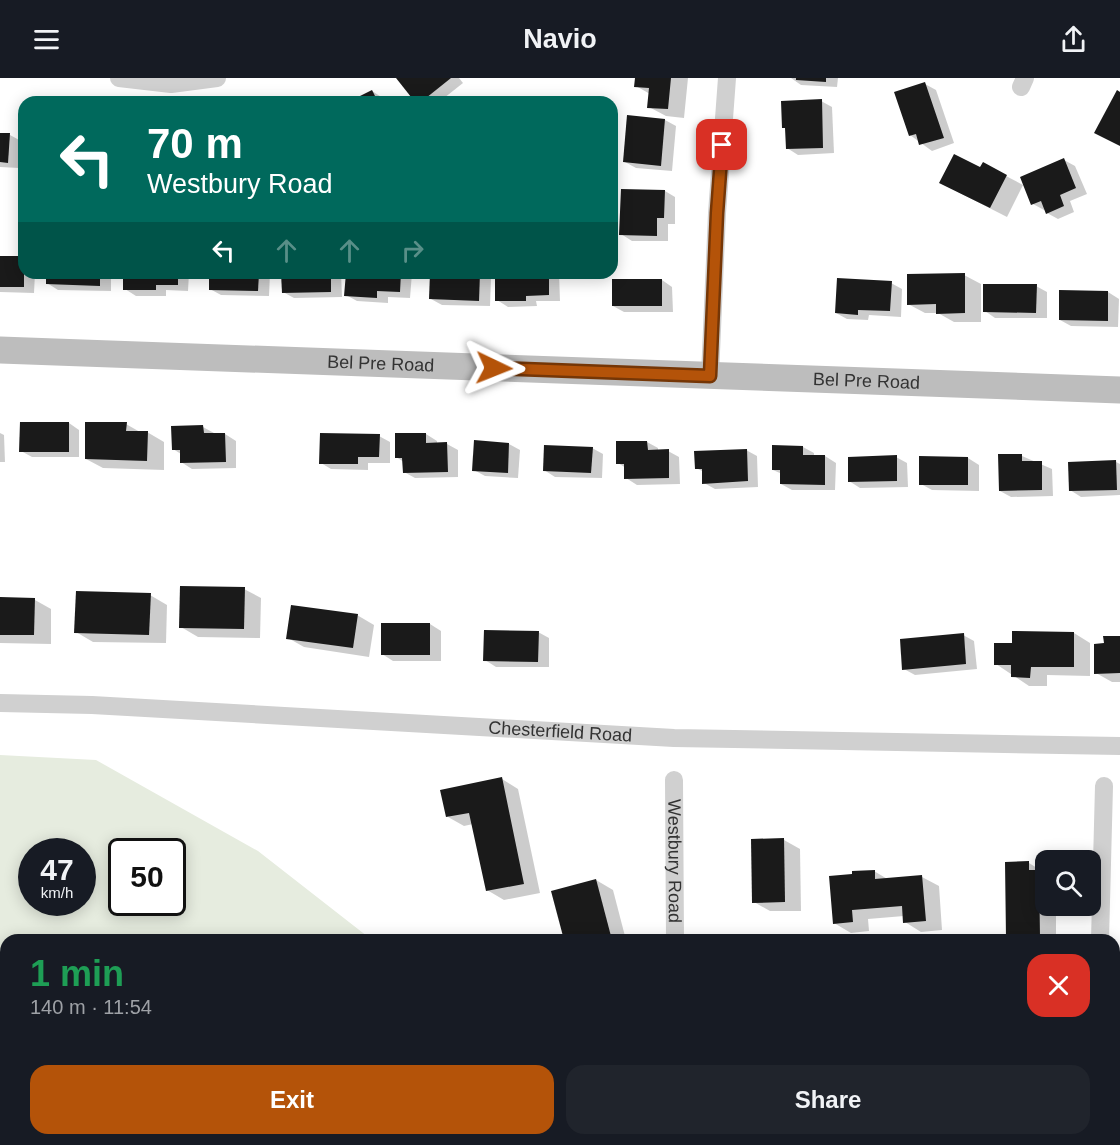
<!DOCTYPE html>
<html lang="en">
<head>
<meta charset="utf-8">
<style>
	:root { --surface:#171b24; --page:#20242c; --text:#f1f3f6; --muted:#9ea1a6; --accent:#b45309 }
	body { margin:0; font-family:Arial,sans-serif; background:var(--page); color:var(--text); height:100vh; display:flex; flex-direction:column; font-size:22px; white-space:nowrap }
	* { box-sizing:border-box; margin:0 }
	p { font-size:20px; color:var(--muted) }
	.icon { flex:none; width:33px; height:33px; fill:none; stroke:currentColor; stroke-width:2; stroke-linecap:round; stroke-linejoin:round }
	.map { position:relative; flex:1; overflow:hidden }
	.panel { position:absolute; left:0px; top:856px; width:1120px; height:212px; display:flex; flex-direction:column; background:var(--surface); border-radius:18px 18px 0 0; box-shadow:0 3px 15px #0003 }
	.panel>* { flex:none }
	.hud { position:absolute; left:18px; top:18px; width:600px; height:183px; border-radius:18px; box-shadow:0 3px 15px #0003; background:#00695c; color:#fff; overflow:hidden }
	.tools { position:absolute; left:1035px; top:772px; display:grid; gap:12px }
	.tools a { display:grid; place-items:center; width:66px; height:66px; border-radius:12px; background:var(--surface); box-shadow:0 3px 15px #0003; font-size:30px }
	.speed { position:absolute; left:18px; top:760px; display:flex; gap:12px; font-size:30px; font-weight:700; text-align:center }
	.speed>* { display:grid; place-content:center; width:78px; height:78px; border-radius:50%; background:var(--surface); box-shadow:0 3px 15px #0003; line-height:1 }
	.speed small { font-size:15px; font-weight:400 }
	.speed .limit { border:3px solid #111; border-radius:9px; background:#fff; color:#111 }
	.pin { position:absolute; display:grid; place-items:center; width:51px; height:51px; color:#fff; margin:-26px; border-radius:12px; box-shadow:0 3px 9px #0006 }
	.me { position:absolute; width:66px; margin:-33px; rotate:92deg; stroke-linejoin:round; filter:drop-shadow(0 0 4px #0008) }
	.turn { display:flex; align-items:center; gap:21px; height:126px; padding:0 30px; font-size:27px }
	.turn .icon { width:78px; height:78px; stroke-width:2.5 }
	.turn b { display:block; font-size:42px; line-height:51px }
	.lanes { display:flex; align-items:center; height:57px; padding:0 30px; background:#0003; justify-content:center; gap:30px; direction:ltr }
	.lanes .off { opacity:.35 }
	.round { display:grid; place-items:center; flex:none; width:63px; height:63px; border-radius:18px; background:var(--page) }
	.head { display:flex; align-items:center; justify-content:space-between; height:102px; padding:0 30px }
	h1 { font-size:36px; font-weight:700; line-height:45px; color:#1e9e55 }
	.action { display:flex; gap:12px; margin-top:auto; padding:12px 30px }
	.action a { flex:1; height:69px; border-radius:18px; background:var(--accent); color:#fff; font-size:24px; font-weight:700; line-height:69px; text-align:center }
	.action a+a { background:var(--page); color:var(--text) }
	header { display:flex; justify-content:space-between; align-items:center; height:78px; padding:0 30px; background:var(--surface); font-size:27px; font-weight:700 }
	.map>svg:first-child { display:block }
	.green { fill:#e6ecdf; fill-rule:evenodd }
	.shadow { fill:#0003 }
	.building { fill:#1a1a1a }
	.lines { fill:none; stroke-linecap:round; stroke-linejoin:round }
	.path { stroke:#cdcdcd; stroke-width:4; stroke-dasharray:3 3; stroke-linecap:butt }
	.street { stroke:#d0d0d0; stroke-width:18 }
	.secondary { stroke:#bdbdbd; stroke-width:27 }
	.route-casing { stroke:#753606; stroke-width:15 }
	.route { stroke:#b45309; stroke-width:10 }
	.labels { text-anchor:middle; stroke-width:6; stroke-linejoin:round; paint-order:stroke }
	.street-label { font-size:18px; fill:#333; stroke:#fff }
</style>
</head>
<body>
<header><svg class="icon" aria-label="menu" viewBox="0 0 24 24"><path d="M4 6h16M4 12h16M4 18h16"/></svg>Navio<svg class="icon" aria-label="share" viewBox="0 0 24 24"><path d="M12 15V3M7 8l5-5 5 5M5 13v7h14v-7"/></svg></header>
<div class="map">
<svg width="1120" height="1067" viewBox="0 0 1120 1067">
	<rect width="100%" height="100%" fill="#fff"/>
	<path class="green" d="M 0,677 L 96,682 L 258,773 L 372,862 L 6,862 L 6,1062 L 538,1062 L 541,1067 L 0,1067 ZM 32,774 L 82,774 L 82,825 L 32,825 ZM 122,774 L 172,774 L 172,825 L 122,825 Z"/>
	<g class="shadow">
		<path d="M 398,0 L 459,0 L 463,5 L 439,24 L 417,24 Z"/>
		<path d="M 636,0 L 688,0 L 684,40 L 666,38 L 649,29 L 650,16 L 636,8 Z"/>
		<path d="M 791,0 L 838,0 L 837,9 L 801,7 Z"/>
		<path d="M 925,6 L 936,12 L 954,65 L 932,73 L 910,57 Z"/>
		<path d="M 372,13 L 389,24 L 351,24 Z"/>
		<path d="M 821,23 L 832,29 L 834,75 L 798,77 L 787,70 L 787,51 Z"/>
		<path d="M 629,39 L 665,42 L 676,48 L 672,93 L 636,90 L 625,84 Z"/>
		<path d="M 0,56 L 10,57 L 21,63 L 19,90 L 0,89 Z"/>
		<path d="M 1064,82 L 1075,88 L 1087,116 L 1070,123 L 1074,134 L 1058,141 L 1047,135 L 1046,131 L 1044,132 L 1033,126 Z"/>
		<path d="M 981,91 L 1006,98 L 1023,107 L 1007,139 L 958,114 Z"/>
		<path d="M 665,113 L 675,119 L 675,146 L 668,146 L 668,163 L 632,163 L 621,156 Z"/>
		<path d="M 0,180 L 24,180 L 24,195 L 35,195 L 34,215 L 0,214 Z"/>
		<path d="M 48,195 L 111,195 L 111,213 L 58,212 L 47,205 Z"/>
		<path d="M 125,195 L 189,195 L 188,213 L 166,212 L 166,218 L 136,218 L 125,211 Z"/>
		<path d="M 211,195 L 270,195 L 269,218 L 221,217 L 210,211 Z"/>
		<path d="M 283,195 L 341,195 L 342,219 L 294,220 L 283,214 Z"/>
		<path d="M 347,195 L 412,195 L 410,220 L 388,219 L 388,225 L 357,223 L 346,217 Z"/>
		<path d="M 431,195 L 481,195 L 491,200 L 490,228 L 442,227 L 431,221 Z"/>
		<path d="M 506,195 L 559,195 L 560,223 L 536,223 L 537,228 L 508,229 L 497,222 L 506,200 Z"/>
		<path d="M 964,197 L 981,206 L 981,244 L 954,244 L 938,235 L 925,235 L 908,226 Z"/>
		<path d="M 662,202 L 672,209 L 673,234 L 624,234 L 613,228 Z"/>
		<path d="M 891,205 L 902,211 L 901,239 L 869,237 L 868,242 L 847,241 L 836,235 Z"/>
		<path d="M 1036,208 L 1047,214 L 1047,240 L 995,240 L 985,233 Z"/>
		<path d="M 1108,214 L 1119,221 L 1118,249 L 1071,248 L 1060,242 Z"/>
		<path d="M 69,345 L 79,352 L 79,379 L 32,379 L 21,373 Z"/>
		<path d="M 126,346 L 140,354 L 147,354 L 164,364 L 164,392 L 103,390 L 86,381 Z"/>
		<path d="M 203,349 L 214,355 L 225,356 L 236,363 L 236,390 L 192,391 L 181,384 L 181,376 L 173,371 Z"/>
		<path d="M 0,355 L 4,357 L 5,384 L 0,384 Z"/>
		<path d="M 426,356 L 437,363 L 437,366 L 447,366 L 458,372 L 458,399 L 415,400 L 404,394 L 404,384 L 396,379 Z"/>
		<path d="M 379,358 L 390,364 L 390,385 L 368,385 L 368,392 L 331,391 L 321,385 Z"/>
		<path d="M 476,364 L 509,366 L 520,372 L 518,400 L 485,398 L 474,392 Z"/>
		<path d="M 647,364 L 658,370 L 658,373 L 668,373 L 679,379 L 680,406 L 637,407 L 626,400 L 626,390 L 618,385 Z"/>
		<path d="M 803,369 L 814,375 L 814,378 L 825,378 L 836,385 L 835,412 L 792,412 L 781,406 L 782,396 L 773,392 Z"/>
		<path d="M 592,370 L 603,376 L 602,400 L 555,399 L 544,392 Z"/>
		<path d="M 746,372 L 757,378 L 758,409 L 715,411 L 704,405 L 702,393 L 696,390 Z"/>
		<path d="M 1022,378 L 1052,391 L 1053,418 L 1011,419 L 1000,413 Z"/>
		<path d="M 896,379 L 907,385 L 908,409 L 860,410 L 849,403 Z"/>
		<path d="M 968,380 L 979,387 L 979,413 L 932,412 L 921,406 Z"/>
		<path d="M 1116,384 L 1120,386 L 1120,417 L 1081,419 L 1070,412 Z"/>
		<path d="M 244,511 L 261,520 L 260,560 L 198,559 L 181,549 Z"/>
		<path d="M 150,517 L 167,527 L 166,565 L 93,564 L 76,554 Z"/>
		<path d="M 0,521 L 35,522 L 51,531 L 51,566 L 0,565 Z"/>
		<path d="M 357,537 L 374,547 L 369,579 L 304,569 L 288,560 Z"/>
		<path d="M 430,546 L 441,553 L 441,583 L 393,583 L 382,576 Z"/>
		<path d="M 538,554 L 549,560 L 549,589 L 496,589 L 485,582 Z"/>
		<path d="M 1074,555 L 1090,565 L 1090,598 L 1047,597 L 1047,608 L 1029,608 L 996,586 L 1013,567 Z"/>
		<path d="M 963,557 L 974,563 L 977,591 L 915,597 L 904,591 Z"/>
		<path d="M 1120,559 L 1120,604 L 1112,604 L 1096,595 L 1105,567 Z"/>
		<path d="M 502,701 L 518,711 L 540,815 L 504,822 L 487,812 L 473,746 L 464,748 L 448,739 Z"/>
		<path d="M 784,762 L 800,771 L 801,833 L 770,833 L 754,824 Z"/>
		<path d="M 1029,785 L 1045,795 L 1046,828 L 1056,828 L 1056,862 L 1014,862 L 1008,859 Z"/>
		<path d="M 874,793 L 889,802 L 922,799 L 939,808 L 942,852 L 921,854 L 905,844 L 904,838 L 868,841 L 869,853 L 851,855 L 834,845 Z"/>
		<path d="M 596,802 L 613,812 L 626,862 L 566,862 L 553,814 Z"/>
		<path d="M 773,1062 L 847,1062 L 847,1066 L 782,1067 Z"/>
	</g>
	<g class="building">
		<path d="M 396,0 L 451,0 L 421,24 L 415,24 Z"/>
		<path d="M 635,0 L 671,0 L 668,31 L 647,30 L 649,10 L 634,9 Z"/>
		<path d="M 796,0 L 826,0 L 826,4 L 796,2 Z"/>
		<path d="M 925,4 L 944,60 L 919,67 L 916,56 L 909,58 L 894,14 Z"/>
		<path d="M 372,12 L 378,24 L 348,24 Z"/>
		<path d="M 1117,12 L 1120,14 L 1120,68 L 1094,55 Z"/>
		<path d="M 822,21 L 823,70 L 786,71 L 785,50 L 782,50 L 781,23 Z"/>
		<path d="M 627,37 L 665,41 L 661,88 L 623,84 Z"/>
		<path d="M 0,55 L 10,55 L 8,85 L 0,84 Z"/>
		<path d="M 954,76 L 980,89 L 983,84 L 1007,97 L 990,130 L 939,105 Z"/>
		<path d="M 1064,80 L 1076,110 L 1060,117 L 1064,128 L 1046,136 L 1041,123 L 1031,127 L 1020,99 Z"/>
		<path d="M 621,111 L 665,112 L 664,140 L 657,140 L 657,158 L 619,157 Z"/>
		<rect x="0" y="178" width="24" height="31"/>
		<path d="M 46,195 L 100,195 L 100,208 L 46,206 Z"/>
		<path d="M 123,195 L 178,195 L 178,207 L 156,207 L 156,212 L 123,212 Z"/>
		<path d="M 209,195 L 259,195 L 258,213 L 209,212 Z"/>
		<path d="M 281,195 L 331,195 L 331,214 L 282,215 Z"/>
		<path d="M 346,195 L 401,195 L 400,214 L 377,213 L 377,220 L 344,218 Z"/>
		<path d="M 430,195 L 480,195 L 479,223 L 429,221 Z"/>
		<path d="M 504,195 L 549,195 L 549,217 L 526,218 L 526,223 L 495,223 L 495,198 L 505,198 Z"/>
		<path d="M 965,195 L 965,235 L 936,236 L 936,226 L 907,227 L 907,196 Z"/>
		<path d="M 837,200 L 892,203 L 890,233 L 858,232 L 858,237 L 835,235 Z"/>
		<rect x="612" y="201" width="50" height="27"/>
		<path d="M 983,206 L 1037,206 L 1036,235 L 983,234 Z"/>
		<path d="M 1059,212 L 1108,213 L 1108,243 L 1059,242 Z"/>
		<path d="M 20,344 L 69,344 L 69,374 L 19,374 Z"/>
		<path d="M 85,344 L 127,344 L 126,353 L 148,353 L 147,383 L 85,381 Z"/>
		<path d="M 203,347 L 204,355 L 225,355 L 226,384 L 180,385 L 180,372 L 172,372 L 171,348 Z"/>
		<path d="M 320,355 L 380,356 L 379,379 L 358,379 L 358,386 L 319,386 Z"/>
		<path d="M 395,355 L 426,355 L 426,365 L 447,364 L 448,394 L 403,395 L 402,380 L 395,380 Z"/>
		<path d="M 474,362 L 509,365 L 508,395 L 472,393 Z"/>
		<path d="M 616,363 L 647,363 L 648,372 L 669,371 L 669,400 L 624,401 L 624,386 L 616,386 Z"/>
		<path d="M 544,367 L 593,369 L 591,395 L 543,393 Z"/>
		<path d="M 772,367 L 803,368 L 803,377 L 825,377 L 825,407 L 780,406 L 780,392 L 772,392 Z"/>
		<path d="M 747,371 L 748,403 L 702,406 L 702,391 L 695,391 L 694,373 Z"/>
		<path d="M 998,376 L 1022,376 L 1022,383 L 1042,383 L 1042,412 L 999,413 Z"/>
		<path d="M 897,377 L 897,403 L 848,404 L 848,379 Z"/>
		<path d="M 919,378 L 968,379 L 968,407 L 919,407 Z"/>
		<path d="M 1116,382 L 1117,412 L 1069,413 L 1068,384 Z"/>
		<path d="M 180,508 L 245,509 L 244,551 L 179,550 Z"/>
		<path d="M 76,513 L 151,515 L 149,557 L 74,555 Z"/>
		<path d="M 0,519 L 35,520 L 34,557 L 0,557 Z"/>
		<path d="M 291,527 L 358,536 L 353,570 L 286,561 Z"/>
		<rect x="381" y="545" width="49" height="32"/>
		<path d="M 484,552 L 539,553 L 538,584 L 483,583 Z"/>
		<path d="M 1012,553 L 1074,554 L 1074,589 L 1031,589 L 1030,600 L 1011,599 L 1011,587 L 994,587 L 994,565 L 1012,565 Z"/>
		<path d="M 964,555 L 966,586 L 902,592 L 900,561 Z"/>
		<path d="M 1103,558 L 1120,558 L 1120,595 L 1094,596 L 1094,566 L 1104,565 Z"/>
		<path d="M 502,699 L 524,806 L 486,813 L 469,735 L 446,739 L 440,712 Z"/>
		<path d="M 784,760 L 785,824 L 752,825 L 751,761 Z"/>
		<path d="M 1029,783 L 1029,792 L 1039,792 L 1040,859 L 1006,860 L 1005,784 Z"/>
		<path d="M 875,792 L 875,801 L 922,797 L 926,843 L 903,845 L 902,828 L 852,832 L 853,844 L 833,846 L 829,798 L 852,796 L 852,793 Z"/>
		<path d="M 596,801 L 612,862 L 564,862 L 551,813 Z"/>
	</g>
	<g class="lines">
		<g class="path">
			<path d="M 0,876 L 6,879"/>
			<path d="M 0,1019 L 6,1024"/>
			<path d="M 134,1062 L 138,1067"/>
			<path d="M 450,1062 L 454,1067"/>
		</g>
		<g class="street">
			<path d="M 119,0 L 171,6 L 217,0"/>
			<path d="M 1021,9 L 1025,0"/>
			<path d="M 710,298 L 717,135 L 727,0"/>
			<path id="s1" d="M 0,625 L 92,627 L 674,660 L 1120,668"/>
			<path id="s2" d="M 674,702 L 675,862"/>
			<path d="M 1100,862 L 1104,708"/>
			<path d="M 669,1067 L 670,1062"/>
			<path d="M 1093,1067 L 1094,1062"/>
		</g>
		<path class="secondary" id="s3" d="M 0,272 L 1120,312"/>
	</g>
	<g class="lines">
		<g class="route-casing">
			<path id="route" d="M 494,290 L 710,298 L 717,135 L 722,67"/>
		</g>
		<use href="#route" class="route"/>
	</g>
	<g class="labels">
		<g class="street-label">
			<text dy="6" stroke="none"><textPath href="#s3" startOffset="381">Bel Pre Road</textPath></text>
			<text dy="6" stroke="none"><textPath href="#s3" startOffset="867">Bel Pre Road</textPath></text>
			<text dy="6" stroke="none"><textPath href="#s1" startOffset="561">Chesterfield Road</textPath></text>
			<text dy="6" stroke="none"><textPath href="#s2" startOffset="81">Westbury Road</textPath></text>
		</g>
	</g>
</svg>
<div class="tools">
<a><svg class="icon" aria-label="search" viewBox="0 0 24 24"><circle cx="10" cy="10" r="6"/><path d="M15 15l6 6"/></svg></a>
</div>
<div class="speed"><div>47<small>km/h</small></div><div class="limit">50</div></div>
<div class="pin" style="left:722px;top:67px;background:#d93025"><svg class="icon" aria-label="arrive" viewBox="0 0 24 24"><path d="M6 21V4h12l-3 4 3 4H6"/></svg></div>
<svg class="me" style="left:494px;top:290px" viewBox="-20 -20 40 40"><path d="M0-17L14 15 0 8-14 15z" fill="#b45309" stroke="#fff" stroke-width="4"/></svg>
<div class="hud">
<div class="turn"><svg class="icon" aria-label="left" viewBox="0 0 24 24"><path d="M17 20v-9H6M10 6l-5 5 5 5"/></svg><div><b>70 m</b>Westbury Road</div></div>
<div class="lanes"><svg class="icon" aria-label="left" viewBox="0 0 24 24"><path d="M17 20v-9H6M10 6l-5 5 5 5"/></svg><svg class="icon off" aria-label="ahead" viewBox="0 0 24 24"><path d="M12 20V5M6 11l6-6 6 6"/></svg><svg class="icon off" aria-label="ahead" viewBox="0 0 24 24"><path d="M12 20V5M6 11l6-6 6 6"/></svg><svg class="icon off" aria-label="right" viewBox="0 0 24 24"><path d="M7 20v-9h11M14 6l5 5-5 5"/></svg></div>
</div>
<section class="panel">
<div class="head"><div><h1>1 min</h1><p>140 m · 11:54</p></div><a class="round" style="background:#d93025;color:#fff"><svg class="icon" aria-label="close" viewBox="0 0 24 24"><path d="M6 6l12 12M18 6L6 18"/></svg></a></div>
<div class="action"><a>Exit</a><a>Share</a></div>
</section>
</div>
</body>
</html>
